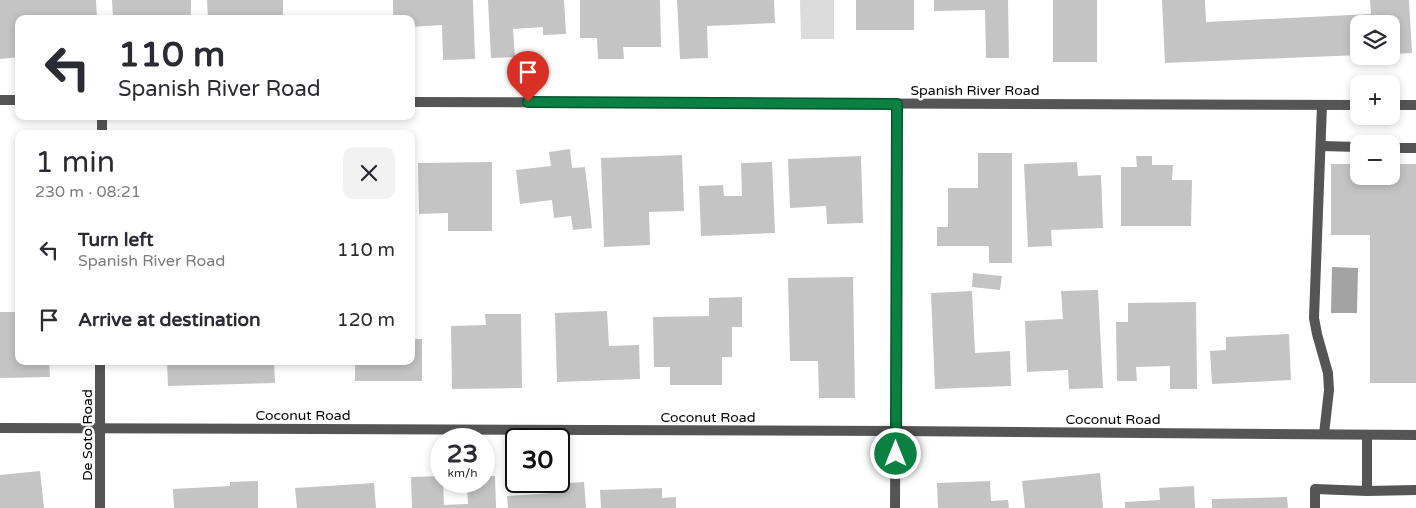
<!DOCTYPE html>
<html lang="en">
<head>
<meta charset="utf-8">
<style>
	:root { --surface:#fff; --page:#f2f2f3; --text:#2b2b33; --muted:#7c7c81 }
	body { margin:0; font-family:"Varela Round",sans-serif; background:var(--page); color:var(--text); height:100vh; display:flex; flex-direction:column; font-size:19px; white-space:nowrap }
	* { box-sizing:border-box; margin:0 }
	p { font-size:16px; color:var(--muted) }
	.icon { flex:none; width:28px; height:28px; fill:none; stroke:currentColor; stroke-width:2; stroke-linecap:round; stroke-linejoin:round }
	.map { position:relative; flex:1; overflow:hidden }
	.panel { position:absolute; left:15px; top:130px; width:400px; height:235px; display:flex; flex-direction:column; background:var(--surface); border-radius:10px; box-shadow:0 2px 8px #0003 }
	.panel>* { flex:none }
	.top-card { position:absolute; left:15px; top:15px; width:400px; height:105px; border-radius:10px; box-shadow:0 2px 8px #0003; background:#fff; color:var(--text); overflow:hidden }
	.controls { position:absolute; left:1350px; top:15px; display:grid; gap:10px }
	.controls a { display:grid; place-items:center; width:50px; height:50px; border-radius:10px; background:var(--surface); box-shadow:0 2px 8px #0003; font-size:25px }
	.speed { position:absolute; left:430px; top:428px; display:flex; gap:10px; font-size:25px; font-weight:700; text-align:center }
	.speed>* { display:grid; place-content:center; width:65px; height:65px; border-radius:50%; background:var(--surface); box-shadow:0 2px 8px #0003; line-height:1 }
	.speed small { font-size:12px; font-weight:400 }
	.speed .limit { border:2px solid #111; border-radius:8px; background:#fff; color:#111 }
	.pin { position:absolute; display:grid; place-items:center; width:42px; height:42px; color:#fff; margin:-51px -21px; border-radius:50% 50% 50% 0; rotate:-45deg; box-shadow:0 0 5px #0007 }
	.pin .icon { rotate:45deg }
	.me { position:absolute; width:55px; margin:-28px; rotate:0deg; stroke-linejoin:round; filter:drop-shadow(0 0 4px #0008) }
	.turn { display:flex; align-items:center; gap:18px; height:105px; padding:0 20px; font-size:22px }
	.turn .icon { width:65px; height:65px; stroke-width:2.5 }
	.turn b { display:block; font-size:35px; line-height:42px }
	.round { display:grid; place-items:center; flex:none; width:52px; height:52px; border-radius:10px; background:var(--page) }
	.headline { display:flex; align-items:center; justify-content:space-between; height:85px; padding:0 20px }
	h1 { font-size:30px; font-weight:600; line-height:38px }
	ul { padding:0; list-style:none }
	li { display:flex; align-items:center; gap:15px; height:70px; padding:0 20px }
	li div { flex:1 }
	li b { display:block; font-size:19px }
	li em { font-style:normal }
	.map>svg:first-child { display:block }
	.green { fill:#dcdcdc }
	.water { fill:#a3a3a3 }
	.building { fill:#c4c4c4 }
	.lines { fill:none; stroke-linecap:round; stroke-linejoin:round }
	.lane { stroke:#555; stroke-width:10 }
	.street { stroke:#555; stroke-width:10 }
	.route-casing { stroke:#07532c; stroke-width:12 }
	.route { stroke:#0b8043; stroke-width:9 }
	.labels { text-anchor:middle; stroke-width:5; stroke-linejoin:round; paint-order:stroke }
	.street-label { font-size:14px; fill:#000; stroke:#fff }
</style>
</head>
<body>
<div class="map">
<svg width="1416" height="508" viewBox="0 0 1416 508">
	<rect width="100%" height="100%" fill="#fff"/>
	<path class="green" d="M 800,0 L 834,0 L 834,39 L 801,39 Z"/>
	<path class="water" d="M 1332,267 L 1358,268 L 1357,313 L 1331,313 Z"/>
	<g class="building">
		<path d="M 0,0 L 96,0 L 97,19 L 19,19 L 19,57 L 0,59 Z"/>
		<path d="M 112,0 L 191,0 L 191,19 L 113,19 Z"/>
		<path d="M 207,0 L 283,0 L 283,19 L 208,19 Z"/>
		<path d="M 393,0 L 473,0 L 475,59 L 443,60 L 442,25 L 411,27 L 411,19 L 393,19 Z"/>
		<path d="M 488,0 L 564,0 L 566,34 L 543,35 L 543,27 L 513,29 L 515,57 L 491,58 Z"/>
		<path d="M 580,0 L 660,0 L 661,47 L 623,47 L 624,59 L 598,59 L 597,38 L 580,38 Z"/>
		<path d="M 677,0 L 774,0 L 775,23 L 707,26 L 708,58 L 680,59 Z"/>
		<rect x="856" y="0" width="58" height="30"/>
		<path d="M 934,0 L 1008,0 L 1009,58 L 986,58 L 985,10 L 934,11 Z"/>
		<rect x="1053" y="0" width="44" height="62"/>
		<path d="M 1162,0 L 1205,0 L 1206,22 L 1371,14 L 1370,0 L 1409,0 L 1412,53 L 1391,54 L 1391,24 L 1359,24 L 1359,55 L 1165,63 Z"/>
		<path d="M 570,149 L 572,168 L 585,167 L 592,228 L 573,230 L 571,216 L 554,218 L 552,200 L 520,204 L 516,170 L 551,166 L 549,152 Z"/>
		<path d="M 978,153 L 1012,153 L 1012,263 L 989,263 L 989,246 L 937,246 L 937,227 L 948,227 L 948,188 L 978,188 Z"/>
		<path d="M 682,155 L 684,211 L 649,212 L 650,245 L 604,247 L 601,158 Z"/>
		<path d="M 861,156 L 863,223 L 827,224 L 826,206 L 790,208 L 788,159 Z"/>
		<path d="M 1136,156 L 1152,156 L 1152,165 L 1173,165 L 1172,180 L 1192,180 L 1191,226 L 1121,226 L 1121,167 L 1137,167 Z"/>
		<path d="M 492,162 L 492,231 L 448,231 L 448,213 L 419,214 L 418,163 Z"/>
		<path d="M 772,162 L 775,233 L 701,236 L 699,186 L 723,185 L 724,196 L 742,196 L 741,163 Z"/>
		<path d="M 1077,162 L 1078,176 L 1101,175 L 1103,228 L 1051,230 L 1052,246 L 1028,247 L 1024,164 Z"/>
		<path d="M 1331,164 L 1359,164 L 1359,176 L 1391,176 L 1391,164 L 1416,164 L 1416,383 L 1370,383 L 1370,235 L 1331,235 Z"/>
		<path d="M 973,273 L 1002,276 L 1000,290 L 972,287 Z"/>
		<path d="M 853,277 L 855,398 L 819,398 L 818,361 L 790,361 L 788,278 Z"/>
		<path d="M 1098,290 L 1103,388 L 1069,389 L 1068,370 L 1027,372 L 1025,321 L 1063,319 L 1061,291 Z"/>
		<path d="M 972,291 L 975,353 L 1010,351 L 1011,386 L 935,389 L 931,293 Z"/>
		<path d="M 742,297 L 742,327 L 732,327 L 732,357 L 722,357 L 722,385 L 670,385 L 670,367 L 654,367 L 653,317 L 709,316 L 709,298 Z"/>
		<path d="M 1196,302 L 1197,389 L 1170,389 L 1170,366 L 1136,367 L 1137,381 L 1117,381 L 1116,322 L 1128,322 L 1128,303 Z"/>
		<path d="M 607,311 L 609,346 L 639,345 L 640,379 L 557,382 L 555,313 Z"/>
		<path d="M 0,312 L 19,312 L 19,361 L 49,361 L 50,377 L 0,378 Z"/>
		<path d="M 485,314 L 521,314 L 522,388 L 452,389 L 451,326 L 486,325 Z"/>
		<path d="M 1289,334 L 1291,380 L 1212,384 L 1210,351 L 1226,350 L 1226,337 Z"/>
		<path d="M 411,339 L 422,339 L 422,381 L 355,381 L 355,361 L 411,361 Z"/>
		<path d="M 167,361 L 274,361 L 275,383 L 168,386 Z"/>
		<path d="M 40,471 L 44,508 L 0,508 L 0,475 Z"/>
		<path d="M 1100,473 L 1103,508 L 1025,508 L 1022,481 Z"/>
		<path d="M 441,476 L 441,481 L 443,481 L 444,505 L 468,504 L 467,481 L 484,481 L 484,476 L 495,476 L 496,508 L 412,508 L 411,477 Z"/>
		<path d="M 258,481 L 258,508 L 174,508 L 173,489 L 230,486 L 230,482 Z"/>
		<path d="M 990,481 L 991,501 L 1008,500 L 1009,508 L 938,508 L 937,483 Z"/>
		<path d="M 584,482 L 586,508 L 508,508 L 507,496 L 553,493 L 553,484 Z"/>
		<path d="M 374,483 L 376,508 L 297,508 L 295,488 Z"/>
		<path d="M 1194,486 L 1195,508 L 1125,508 L 1125,502 L 1160,500 L 1159,488 Z"/>
		<path d="M 662,488 L 662,498 L 676,497 L 676,508 L 601,508 L 600,490 Z"/>
		<path d="M 1287,497 L 1288,508 L 1212,508 L 1212,499 Z"/>
	</g>
	<g class="lines">
		<g class="lane">
			<path d="M 1322,105 L 1314,318 L 1317,334 L 1328,373 L 1329,390 L 1324,434"/>
			<path d="M 1321,146 L 1359,147"/>
			<path d="M 1391,148 L 1416,148"/>
			<path d="M 1367,435 L 1367,491 L 1416,490"/>
			<path d="M 1315,508 L 1315,489 L 1367,491"/>
		</g>
		<g class="street">
			<path d="M 0,100 L 19,100"/>
			<path d="M 411,102 L 1359,105"/>
			<path d="M 1391,105 L 1416,105"/>
			<path d="M 102,134 L 102,116"/>
			<path d="M 100,361 L 100,508"/>
			<path d="M 0,428 L 896,431 L 1416,435"/>
			<path d="M 895,508 L 897,104"/>
		</g>
	</g>
	<g class="lines">
		<g class="route-casing">
			<path id="route" d="M 528,102 L 897,104 L 896,454"/>
		</g>
		<use href="#route" class="route"/>
	</g>
	<g class="labels">
		<g class="street-label">
			<text x="975" y="95">Spanish River Road</text>
			<text x="303" y="420">Coconut Road</text>
			<text x="708" y="422">Coconut Road</text>
			<text x="1113" y="424">Coconut Road</text>
			<text transform="translate(87 435) rotate(-90)" y="5">De Soto Road</text>
		</g>
	</g>
</svg>
<div class="controls">
<a><svg class="icon" aria-label="layers" viewBox="0 0 24 24"><path d="M12 4l9 5-9 5-9-5zM3 14l9 5 9-5"/></svg></a>
<a>+</a>
<a>−</a>
</div>
<div class="speed"><div>23<small>km/h</small></div><div class="limit">30</div></div>
<div class="pin" style="left:528px;top:102px;background:#d93025"><svg class="icon" aria-label="arrive" viewBox="0 0 24 24"><path d="M6 21V4h12l-3 4 3 4H6"/></svg></div>
<svg class="me" style="left:896px;top:454px" viewBox="-20 -20 40 40"><circle r="17" fill="#0b8043" stroke="#fff" stroke-width="3"/><path d="M0-11L8 9 0 5-8 9z" fill="#fff"/></svg>
<div class="top-card">
<div class="turn"><svg class="icon" aria-label="left" viewBox="0 0 24 24"><path d="M17 20v-9H6M10 6l-5 5 5 5"/></svg><div><b>110 m</b>Spanish River Road</div></div>
</div>
<section class="panel">
<div class="headline"><div><h1>1 min</h1><p>230 m · 08:21</p></div><a class="round"><svg class="icon" aria-label="close" viewBox="0 0 24 24"><path d="M6 6l12 12M18 6L6 18"/></svg></a></div>
<ul>
<li><svg class="icon" aria-label="left" viewBox="0 0 24 24"><path d="M17 20v-9H6M10 6l-5 5 5 5"/></svg><div><b>Turn left</b><p>Spanish River Road</p></div><em>110 m</em></li>
<li><svg class="icon" aria-label="arrive" viewBox="0 0 24 24"><path d="M6 21V4h12l-3 4 3 4H6"/></svg><div><b>Arrive at destination</b></div><em>120 m</em></li>
</ul>
</section>
</div>
</body>
</html>
